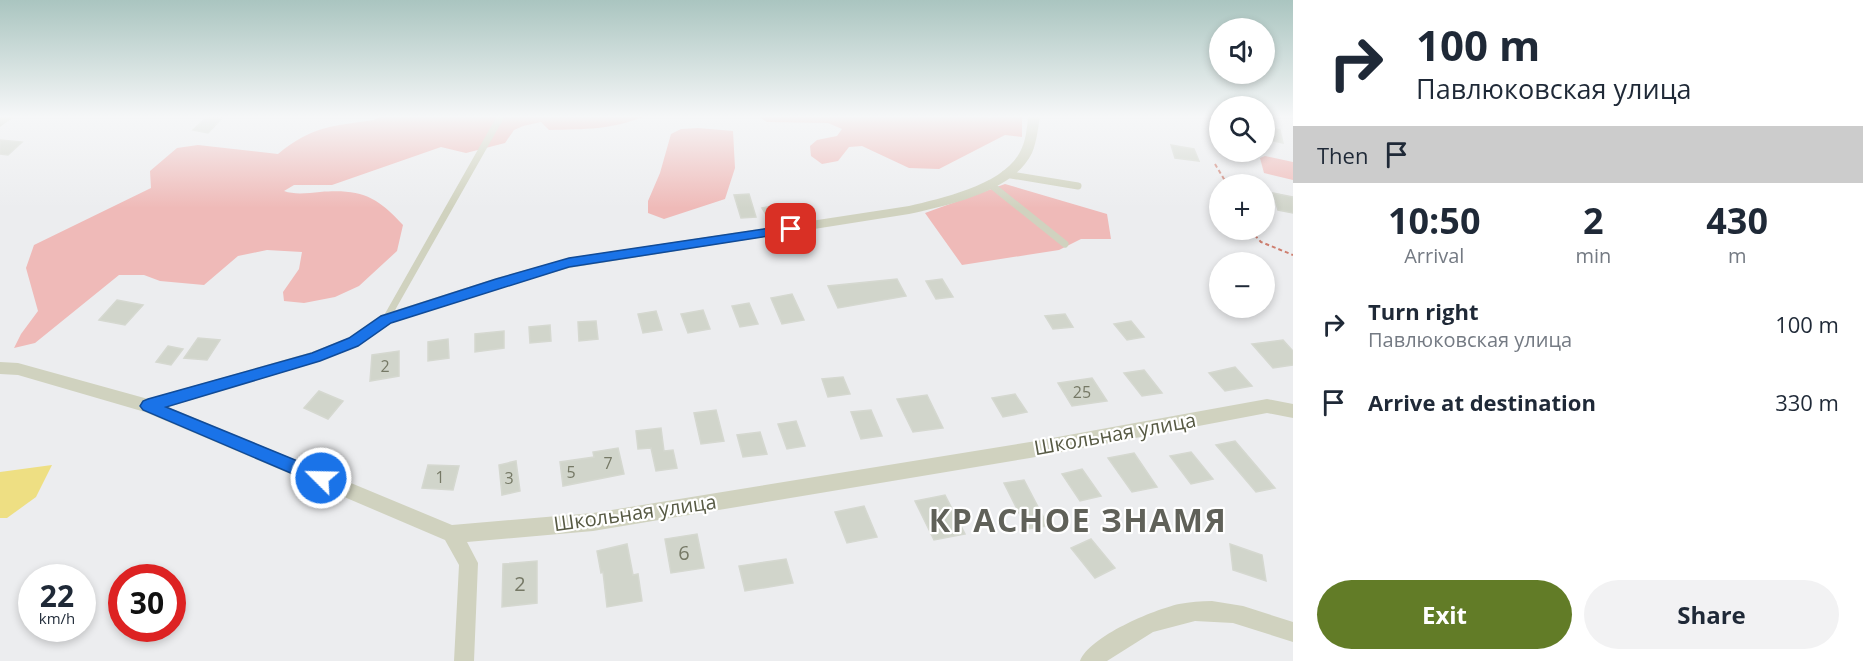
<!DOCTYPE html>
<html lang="en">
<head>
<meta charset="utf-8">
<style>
	:root { --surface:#fff; --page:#f2f2f3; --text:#1f2937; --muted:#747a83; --accent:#627c27 }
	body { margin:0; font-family:"Open Sans",sans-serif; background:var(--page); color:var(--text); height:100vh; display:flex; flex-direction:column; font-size:22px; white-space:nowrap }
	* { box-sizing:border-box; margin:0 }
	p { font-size:20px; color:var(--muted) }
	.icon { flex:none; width:33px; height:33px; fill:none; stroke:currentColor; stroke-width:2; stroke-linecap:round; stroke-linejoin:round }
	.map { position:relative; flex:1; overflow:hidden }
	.side { display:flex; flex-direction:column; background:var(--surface); width:570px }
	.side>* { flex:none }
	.banner { background:#fff; color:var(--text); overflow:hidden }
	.tools { position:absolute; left:1209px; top:18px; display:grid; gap:12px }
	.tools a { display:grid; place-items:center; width:66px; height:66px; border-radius:50%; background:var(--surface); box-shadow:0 3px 9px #0003; font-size:30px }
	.speed { position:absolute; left:18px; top:564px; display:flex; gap:12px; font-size:30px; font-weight:700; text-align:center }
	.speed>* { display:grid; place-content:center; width:78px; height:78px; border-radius:50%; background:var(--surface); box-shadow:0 3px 9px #0003; line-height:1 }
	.speed small { font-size:15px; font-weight:400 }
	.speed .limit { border:9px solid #d22; background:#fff; color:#111 }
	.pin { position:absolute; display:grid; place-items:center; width:51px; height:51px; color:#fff; margin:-26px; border-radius:12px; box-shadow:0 3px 9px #0006 }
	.me { position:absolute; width:66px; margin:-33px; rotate:293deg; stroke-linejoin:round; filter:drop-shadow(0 0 4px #0008) }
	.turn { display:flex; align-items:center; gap:21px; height:126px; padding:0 24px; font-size:27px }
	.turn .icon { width:78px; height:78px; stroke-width:2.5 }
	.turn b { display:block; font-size:42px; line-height:51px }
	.then { display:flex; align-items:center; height:57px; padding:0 24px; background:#0003; gap:12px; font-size:22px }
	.eta { display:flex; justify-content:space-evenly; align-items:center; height:102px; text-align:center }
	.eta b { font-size:36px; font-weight:700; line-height:42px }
	.action { display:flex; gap:12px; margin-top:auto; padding:12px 24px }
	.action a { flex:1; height:69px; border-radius:36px; background:var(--accent); color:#fff; font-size:24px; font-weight:700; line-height:69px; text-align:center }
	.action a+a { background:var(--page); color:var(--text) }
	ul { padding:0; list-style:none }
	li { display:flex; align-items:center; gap:18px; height:78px; padding:0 24px }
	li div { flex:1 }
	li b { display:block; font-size:22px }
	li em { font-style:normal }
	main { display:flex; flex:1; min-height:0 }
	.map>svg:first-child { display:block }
	.green { fill:#efbab8 }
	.water { fill:#eedf83 }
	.building { fill:#d1d5cb; stroke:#d5d8d0; stroke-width:1.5 }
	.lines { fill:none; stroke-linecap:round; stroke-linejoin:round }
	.path { stroke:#ce7e6f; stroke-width:2; stroke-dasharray:4 3; stroke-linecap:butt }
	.lane { stroke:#d0d2bf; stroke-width:7 }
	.street { fill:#d0d2bf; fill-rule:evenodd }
	.route { fill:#1a73e8; stroke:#114b97; stroke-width:1.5 }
	.labels { text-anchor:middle; stroke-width:4.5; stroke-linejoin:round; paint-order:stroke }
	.number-label { font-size:16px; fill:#767966 }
	.street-label { font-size:20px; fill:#575a44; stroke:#fff }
	.near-number-label { font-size:20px; fill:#767966 }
	.near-district-label { font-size:32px; font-weight:bold; letter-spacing:1.5px; fill:#606159; stroke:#fff }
</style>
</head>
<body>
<main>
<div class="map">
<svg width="1293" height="661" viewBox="0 0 1293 661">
	<rect width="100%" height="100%" fill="#ecedef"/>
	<g class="green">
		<path d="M 381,116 L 645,116 C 611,130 585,129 549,130 L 541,122 L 523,126 L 514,130 L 505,143 L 466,153 L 441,147 L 332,185 L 294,185 L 284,191 C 295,195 308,193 320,192 C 361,189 376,196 403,225 L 397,251 L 359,286 L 335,297 L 304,303 L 284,301 L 283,292 L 299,269 L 302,252 L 267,250 L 238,256 L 204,285 L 160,281 L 144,275 L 119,275 L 35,343 L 14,348 L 21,334 L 38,311 L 26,268 L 34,245 L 151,188 L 150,171 L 177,148 L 198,145 L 278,154 C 312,126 332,126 374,120 Z"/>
		<path d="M 758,116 L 982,116 L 991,118 L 990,116 L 1022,116 L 1022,137 L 1005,135 L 939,169 L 909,168 L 862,146 L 849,147 L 838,161 L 822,164 L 811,156 L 810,146 L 817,140 L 837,136 L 842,129 L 828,123 L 767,122 Z"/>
		<path d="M 698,128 L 733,131 L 735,168 L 725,199 L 664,219 L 648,213 L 648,201 L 660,173 L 671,134 L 681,129 Z"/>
		<path d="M 1265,156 L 1293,162 L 1293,180 L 1264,173 L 1260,158 Z"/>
		<path d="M 1005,184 L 1107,214 L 1111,239 L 1081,239 L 1059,250 L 962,265 L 925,213 Z"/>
	</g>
	<path class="water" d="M 52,465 L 36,497 L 7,518 L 0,518 L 0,472 Z"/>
	<g class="building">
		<path d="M 208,116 L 223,117 L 208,133 L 193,130 Z"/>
		<path d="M 1264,126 L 1280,130 L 1283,143 L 1264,139 Z"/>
		<path d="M 0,140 L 22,142 L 8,155 L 0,154 Z"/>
		<path d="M 1171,145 L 1194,149 L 1199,161 L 1175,158 Z"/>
		<path d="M 1273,193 L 1293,197 L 1293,213 L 1278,210 Z"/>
		<path d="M 749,194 L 756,217 L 741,218 L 734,195 Z"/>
		<path d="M 777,205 L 788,222 L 772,225 L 762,208 Z"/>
		<path d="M 897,279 L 906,296 L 838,308 L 828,286 Z"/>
		<path d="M 942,279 L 953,297 L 936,299 L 926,281 Z"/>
		<path d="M 792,294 L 804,320 L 782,324 L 771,298 Z"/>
		<path d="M 117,300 L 143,305 L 125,325 L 99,320 Z"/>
		<path d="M 749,303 L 758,324 L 740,327 L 732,306 Z"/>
		<path d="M 703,310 L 710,329 L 688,333 L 681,314 Z"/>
		<path d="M 656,311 L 662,330 L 643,333 L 638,314 Z"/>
		<path d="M 1065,314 L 1073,327 L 1053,329 L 1045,316 Z"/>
		<path d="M 596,321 L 598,339 L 579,341 L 578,322 Z"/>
		<path d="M 1131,321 L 1144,337 L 1127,340 L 1114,324 Z"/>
		<path d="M 550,325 L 551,341 L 530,343 L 529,327 Z"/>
		<path d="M 504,331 L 504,348 L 475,352 L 475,334 Z"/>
		<path d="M 198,338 L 220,340 L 207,360 L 184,358 Z"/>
		<path d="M 448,339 L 449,358 L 428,361 L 428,342 Z"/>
		<path d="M 1283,340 L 1293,351 L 1293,365 L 1273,368 L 1252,344 Z"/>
		<path d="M 168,346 L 183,349 L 171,365 L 156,362 Z"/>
		<path d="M 399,351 L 399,376 L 370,381 L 372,355 Z"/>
		<path d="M 1235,367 L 1252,386 L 1225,391 L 1209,373 Z"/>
		<path d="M 1144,370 L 1162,393 L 1142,396 L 1124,373 Z"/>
		<path d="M 843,377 L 850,394 L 828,397 L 822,379 Z"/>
		<path d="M 1092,378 L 1107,401 L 1072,406 L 1058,383 Z"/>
		<path d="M 319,391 L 343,401 L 328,419 L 304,408 Z"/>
		<path d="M 1015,394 L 1027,412 L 1003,417 L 992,398 Z"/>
		<path d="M 927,395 L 943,428 L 913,432 L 897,399 Z"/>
		<path d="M 716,410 L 724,441 L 701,444 L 694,413 Z"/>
		<path d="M 871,410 L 882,436 L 861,439 L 851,412 Z"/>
		<path d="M 796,421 L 805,446 L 787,449 L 778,424 Z"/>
		<path d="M 661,428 L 664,451 L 673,450 L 677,468 L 656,471 L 651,448 L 638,449 L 636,431 Z"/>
		<path d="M 760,432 L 767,454 L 743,457 L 737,435 Z"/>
		<path d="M 1235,441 L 1275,488 L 1256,492 L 1216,445 Z"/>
		<path d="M 618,448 L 624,474 L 563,486 L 560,462 L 594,457 L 593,452 Z"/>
		<path d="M 1191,452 L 1213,479 L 1191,484 L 1170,456 Z"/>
		<path d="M 1134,453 L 1157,487 L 1132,492 L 1108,458 Z"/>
		<path d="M 516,461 L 520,491 L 502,495 L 499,465 Z"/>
		<path d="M 428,465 L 459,466 L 453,490 L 422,488 Z"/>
		<path d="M 1082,469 L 1101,496 L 1080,501 L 1062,474 Z"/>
		<path d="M 1024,480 L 1048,526 L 1027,529 L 1004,483 Z"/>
		<path d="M 945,495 L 965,534 L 934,540 L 915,501 Z"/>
		<path d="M 864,506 L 877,537 L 847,543 L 835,512 Z"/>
		<path d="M 697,534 L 704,568 L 671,573 L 665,539 Z"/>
		<path d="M 1091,539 L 1115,568 L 1095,578 L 1071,548 Z"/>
		<path d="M 627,544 L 633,575 L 638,574 L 642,601 L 607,607 L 603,572 L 601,573 L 597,551 Z"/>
		<path d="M 1230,544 L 1262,555 L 1266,581 L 1233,570 Z"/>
		<path d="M 786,559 L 793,583 L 745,591 L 739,566 Z"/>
		<path d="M 537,561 L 537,603 L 502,607 L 503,564 Z"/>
	</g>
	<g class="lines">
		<g class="path">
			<path d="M 1215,164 L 1227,184"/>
			<path d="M 1250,230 L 1261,242 L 1293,255"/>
		</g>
		<g class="lane">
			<path d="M 1005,174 L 1078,186"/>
			<path d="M 990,184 L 1065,244"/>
			<path d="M 386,319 L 501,116"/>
		</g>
		<g class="street">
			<path d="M 3,116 L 15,116 L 0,127 L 0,118 Z"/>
			<path d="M 1028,116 L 1040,116 C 1038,128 1037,141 1032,153 C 1013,192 948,205 909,214 L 569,268 L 502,287 L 391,323 L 358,346 L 320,361 L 168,407 L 452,525 L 593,513 L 1030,442 L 1267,399 L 1293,404 L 1293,418 L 1267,413 L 1030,458 L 593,531 L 467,542 L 478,563 L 474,661 L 454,661 L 459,565 L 445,540 L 145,412 L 18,375 L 0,374 L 0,362 L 18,363 L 148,399 L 312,352 L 348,338 L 381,315 L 500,277 L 569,258 L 909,206 C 942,198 1003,185 1020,152 C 1026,141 1027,128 1028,116 Z"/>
			<path d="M 1212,601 L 1243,606 L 1293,622 L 1293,642 L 1233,623 L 1195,621 L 1153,632 L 1107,661 L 1080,661 C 1090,636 1153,610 1179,604 C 1190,602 1201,601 1212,601 Z"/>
		</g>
	</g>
	<linearGradient id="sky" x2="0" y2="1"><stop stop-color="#aac5c0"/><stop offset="0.56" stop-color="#f6f7f8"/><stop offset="1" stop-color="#f6f7f8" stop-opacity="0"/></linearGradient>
	<rect width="1293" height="208" fill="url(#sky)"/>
	<path class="route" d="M 791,225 L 797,229 L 795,232 L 569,267 L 391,323 L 358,346 L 320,361 L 166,407 L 327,473 L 329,478 L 327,483 L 321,486 L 143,410 L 140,406 L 143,401 L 148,399 L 312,353 L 349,338 L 381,316 L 496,279 L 569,258 Z"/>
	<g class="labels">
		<g class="number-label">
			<text x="385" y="372">2</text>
			<text x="1082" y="398">25</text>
			<text x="608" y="469">7</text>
			<text x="571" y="478">5</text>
			<text x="440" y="483">1</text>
			<text x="509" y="484">3</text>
		</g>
		<g class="street-label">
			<text transform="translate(1115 434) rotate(-10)" y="7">Школьная улица</text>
			<text transform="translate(635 513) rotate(-8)" y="7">Школьная улица</text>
		</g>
		<g class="near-number-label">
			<text x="684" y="560">6</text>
			<text x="520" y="591">2</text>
		</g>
		<g class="near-district-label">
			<text x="1078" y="532">КРАСНОЕ ЗНАМЯ</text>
		</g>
	</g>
</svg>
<div class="tools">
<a><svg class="icon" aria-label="sound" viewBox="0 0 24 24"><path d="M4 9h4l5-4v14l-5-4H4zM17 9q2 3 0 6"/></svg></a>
<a><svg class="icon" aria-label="search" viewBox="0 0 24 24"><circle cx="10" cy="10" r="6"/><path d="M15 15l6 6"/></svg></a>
<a>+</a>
<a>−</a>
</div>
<div class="speed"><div>22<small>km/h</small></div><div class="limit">30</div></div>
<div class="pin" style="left:791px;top:229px;background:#d93025"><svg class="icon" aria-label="arrive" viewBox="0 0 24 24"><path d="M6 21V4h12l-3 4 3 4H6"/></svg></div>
<svg class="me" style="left:321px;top:478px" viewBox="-20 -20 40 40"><circle r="17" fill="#1a73e8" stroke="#fff" stroke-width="3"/><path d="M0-11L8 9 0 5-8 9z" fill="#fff"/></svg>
</div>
<section class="side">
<div class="banner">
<div class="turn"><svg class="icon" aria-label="right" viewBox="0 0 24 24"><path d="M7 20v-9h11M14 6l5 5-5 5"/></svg><div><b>100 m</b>Павлюковская улица</div></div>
<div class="then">Then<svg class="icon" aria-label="arrive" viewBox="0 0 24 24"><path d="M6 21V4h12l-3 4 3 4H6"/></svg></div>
</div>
<div class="eta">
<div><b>10:50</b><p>Arrival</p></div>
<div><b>2</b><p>min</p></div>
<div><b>430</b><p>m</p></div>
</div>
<ul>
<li><svg class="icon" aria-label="right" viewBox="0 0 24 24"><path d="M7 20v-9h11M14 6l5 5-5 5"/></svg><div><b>Turn right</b><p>Павлюковская улица</p></div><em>100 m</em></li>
<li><svg class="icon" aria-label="arrive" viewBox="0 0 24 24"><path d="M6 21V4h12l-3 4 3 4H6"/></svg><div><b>Arrive at destination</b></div><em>330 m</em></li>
</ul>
<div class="action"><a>Exit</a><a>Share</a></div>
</section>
</main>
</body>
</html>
